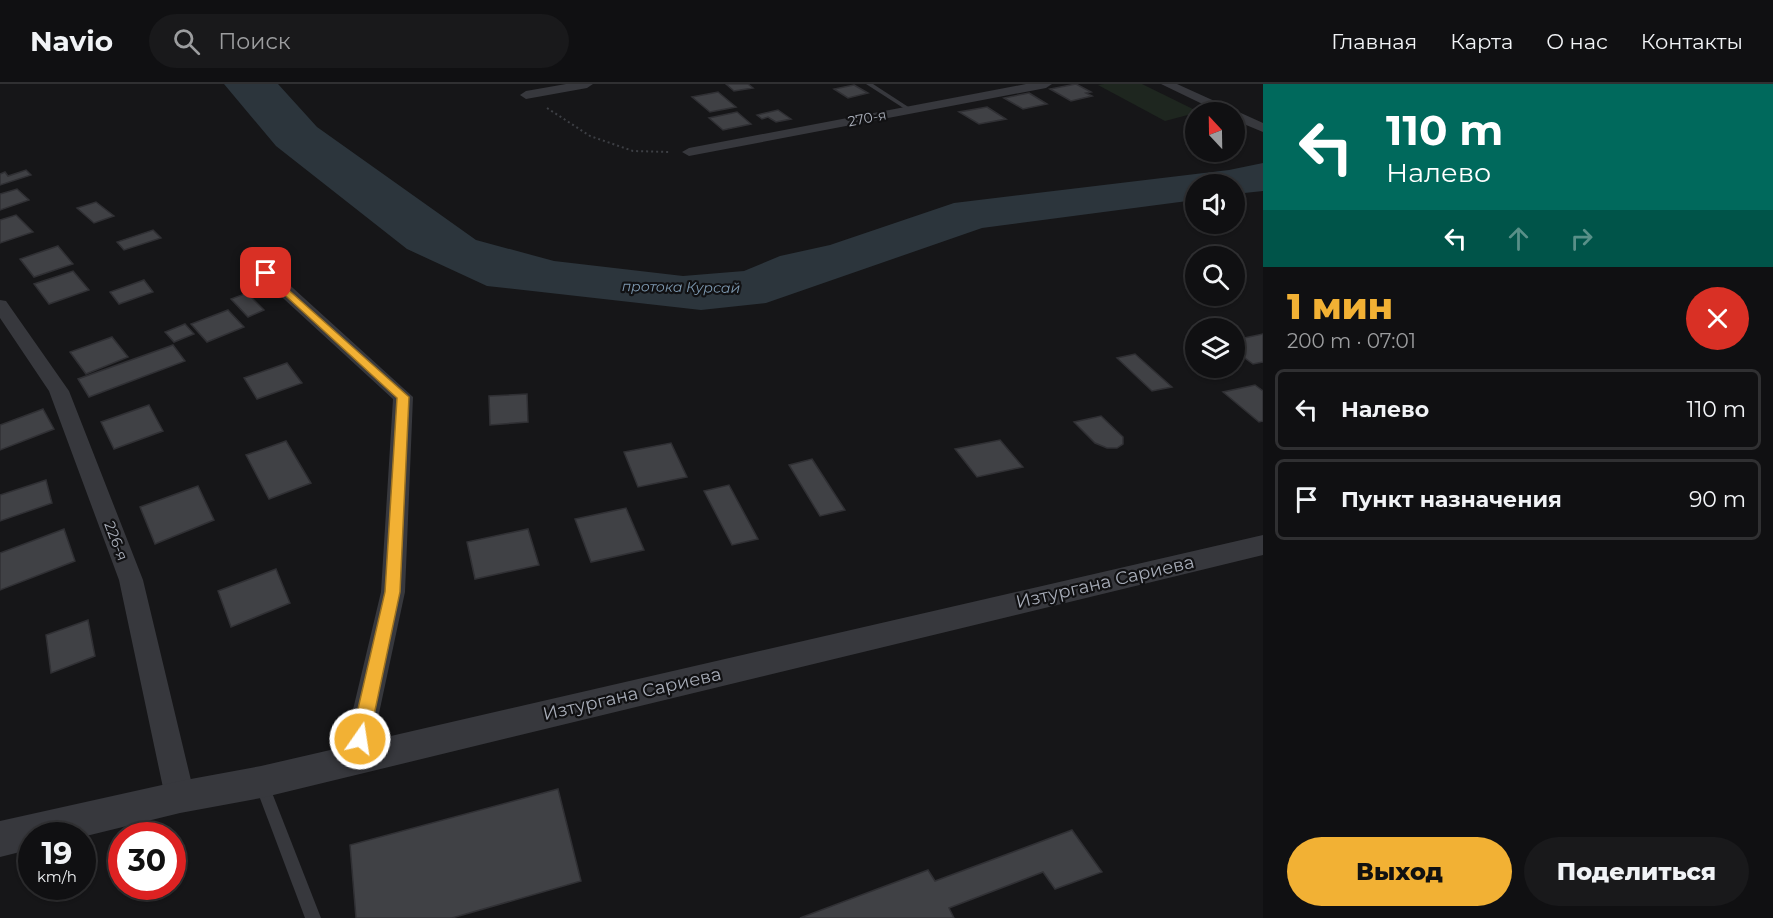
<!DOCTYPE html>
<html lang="ru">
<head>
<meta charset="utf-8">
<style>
	:root { --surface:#101012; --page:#19191b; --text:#f1f3f6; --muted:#9c9d9f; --line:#303032; --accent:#f2b134 }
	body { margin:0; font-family:Montserrat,sans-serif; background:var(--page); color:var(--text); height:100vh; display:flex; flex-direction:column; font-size:22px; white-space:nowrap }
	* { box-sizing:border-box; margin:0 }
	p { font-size:20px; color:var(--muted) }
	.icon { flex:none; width:33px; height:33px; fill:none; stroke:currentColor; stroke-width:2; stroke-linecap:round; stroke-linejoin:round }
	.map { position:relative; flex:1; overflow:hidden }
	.details { display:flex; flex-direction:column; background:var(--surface); width:510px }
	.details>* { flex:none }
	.hud { background:#00695c; color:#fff; overflow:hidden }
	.needle { width:39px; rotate:338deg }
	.fabs { position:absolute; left:1185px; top:18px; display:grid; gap:12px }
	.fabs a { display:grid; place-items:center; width:60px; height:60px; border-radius:50%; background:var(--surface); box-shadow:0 2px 4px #0004,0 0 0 2px var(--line); font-size:30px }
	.speed { position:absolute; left:18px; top:738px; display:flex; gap:12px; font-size:30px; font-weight:700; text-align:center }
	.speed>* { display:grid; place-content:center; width:78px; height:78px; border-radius:50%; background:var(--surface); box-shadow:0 2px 4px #0004,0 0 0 2px var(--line); line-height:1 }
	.speed small { font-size:15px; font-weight:400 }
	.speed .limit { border:9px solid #d22; background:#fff; color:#111 }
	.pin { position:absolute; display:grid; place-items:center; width:51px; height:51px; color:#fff; margin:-26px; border-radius:12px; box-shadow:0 3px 9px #0006 }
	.me { position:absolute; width:66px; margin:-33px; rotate:13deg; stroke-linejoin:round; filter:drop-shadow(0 0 4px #0008) }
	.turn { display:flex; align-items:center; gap:21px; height:126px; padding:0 24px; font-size:27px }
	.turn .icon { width:78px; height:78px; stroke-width:2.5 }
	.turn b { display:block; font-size:42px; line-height:51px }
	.lanes { display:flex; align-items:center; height:57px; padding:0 24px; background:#0003; justify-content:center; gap:30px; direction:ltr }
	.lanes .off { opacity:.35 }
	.round { display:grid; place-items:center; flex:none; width:63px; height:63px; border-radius:32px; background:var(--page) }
	.summary { display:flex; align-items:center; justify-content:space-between; height:102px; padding:0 24px }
	h1 { font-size:36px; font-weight:800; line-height:45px; color:var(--accent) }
	.primary-button { display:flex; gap:12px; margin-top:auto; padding:12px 24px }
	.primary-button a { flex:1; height:69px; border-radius:36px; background:var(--accent); color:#111; font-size:24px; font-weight:800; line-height:69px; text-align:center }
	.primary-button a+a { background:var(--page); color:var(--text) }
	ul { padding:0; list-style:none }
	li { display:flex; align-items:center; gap:18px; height:81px; margin:0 12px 9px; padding:0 12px; border:3px solid var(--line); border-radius:9px }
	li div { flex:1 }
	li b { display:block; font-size:22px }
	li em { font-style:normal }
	header { display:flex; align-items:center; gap:36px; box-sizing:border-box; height:84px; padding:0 30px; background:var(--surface); border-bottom:2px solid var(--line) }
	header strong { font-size:28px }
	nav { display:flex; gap:33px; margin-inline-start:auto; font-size:21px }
	.search { width:420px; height:54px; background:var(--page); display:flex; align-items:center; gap:15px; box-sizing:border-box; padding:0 21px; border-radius:33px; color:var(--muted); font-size:22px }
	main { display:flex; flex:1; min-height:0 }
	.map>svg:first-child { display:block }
	.green { fill:#1e261f }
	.water { fill:#2c353c }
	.building { fill:#404145; stroke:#303034; stroke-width:1.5 }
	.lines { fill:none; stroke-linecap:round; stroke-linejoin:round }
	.path { stroke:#3d3f44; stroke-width:2; stroke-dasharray:2 3; stroke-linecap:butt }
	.service { fill:#37383d; fill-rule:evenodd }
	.minor { fill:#37383d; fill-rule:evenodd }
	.tertiary { fill:#37383d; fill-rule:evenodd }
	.route { fill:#f2b134; stroke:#9d7322; stroke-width:1.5 }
	.labels { text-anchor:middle; stroke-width:4.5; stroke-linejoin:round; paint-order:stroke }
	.far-street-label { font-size:14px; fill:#a8adb8; stroke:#111113 }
	.far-water-label { font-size:14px; font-style:italic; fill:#7f9bb3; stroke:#111113 }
	.street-label { font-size:15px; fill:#a8adb8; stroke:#111113 }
	.near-street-label { font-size:18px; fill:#a8adb8; stroke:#111113 }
</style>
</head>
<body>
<header>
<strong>Navio</strong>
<div class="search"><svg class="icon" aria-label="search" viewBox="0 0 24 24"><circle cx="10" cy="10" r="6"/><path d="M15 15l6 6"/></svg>Поиск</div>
<nav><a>Главная</a><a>Карта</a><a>О нас</a><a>Контакты</a></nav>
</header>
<main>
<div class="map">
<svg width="1263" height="834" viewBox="0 0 1263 834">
	<rect width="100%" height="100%" fill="#161618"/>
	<path class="green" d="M 1104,0 L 1142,0 L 1199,28 L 1165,37 L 1098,1 Z"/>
	<path class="water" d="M 224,0 L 278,0 L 317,43 L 476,156 L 554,177 L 683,192 L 744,187 L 780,172 L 830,161 L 954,119 L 1229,86 L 1263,79 L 1263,107 L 1235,110 L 1234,100 L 1196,100 L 1195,116 L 982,144 L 766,219 L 701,226 L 487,202 L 407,165 L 276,62 Z"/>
	<g class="building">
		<path d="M 726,0 L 748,0 L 753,4 L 734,7 Z"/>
		<path d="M 1076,0 L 1091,8 L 1086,9 L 1092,12 L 1071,17 L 1050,5 Z"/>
		<path d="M 854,1 L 868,9 L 848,14 L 834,5 Z"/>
		<path d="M 718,8 L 736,23 L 710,28 L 692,13 Z"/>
		<path d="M 1029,9 L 1047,20 L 1023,25 L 1004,14 Z"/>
		<path d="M 987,23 L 1006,35 L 979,40 L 959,28 Z"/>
		<path d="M 778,26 L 791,35 L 776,38 L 768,33 L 762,35 L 757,31 Z"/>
		<path d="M 737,28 L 751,40 L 723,46 L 709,34 Z"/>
		<path d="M 26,86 L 31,91 L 0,101 L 0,90 L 5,88 L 8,92 Z"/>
		<path d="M 17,105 L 29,116 L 0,126 L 0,110 Z"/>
		<path d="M 96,118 L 114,132 L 94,139 L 77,124 Z"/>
		<path d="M 16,131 L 33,148 L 0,159 L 0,136 Z"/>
		<path d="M 153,146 L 161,154 L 124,166 L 117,158 Z"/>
		<path d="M 58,162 L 73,180 L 34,193 L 20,175 Z"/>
		<path d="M 73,187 L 89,206 L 49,220 L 34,200 Z"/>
		<path d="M 144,196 L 153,208 L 119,220 L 110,208 Z"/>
		<path d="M 247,209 L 264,226 L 248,233 L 231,215 Z"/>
		<path d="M 228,226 L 244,243 L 207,258 L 191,240 Z"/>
		<path d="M 185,240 L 194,250 L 174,258 L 165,248 Z"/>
		<path d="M 1263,250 L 1263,278 L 1253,280 L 1234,266 L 1234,256 Z"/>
		<path d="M 112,253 L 128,273 L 86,290 L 70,268 Z"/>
		<path d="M 173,261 L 185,277 L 89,313 L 78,295 Z"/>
		<path d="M 1135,270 L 1172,303 L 1152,307 L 1117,274 Z"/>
		<path d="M 287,279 L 302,299 L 257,315 L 244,294 Z"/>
		<path d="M 1255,301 L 1263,307 L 1263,337 L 1259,338 L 1223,308 Z"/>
		<path d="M 527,310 L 528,338 L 490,341 L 489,312 Z"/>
		<path d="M 149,321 L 163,347 L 114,365 L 101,338 Z"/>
		<path d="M 43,325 L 54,345 L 0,366 L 0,341 Z"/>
		<path d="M 1101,332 L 1123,353 L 1123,360 L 1117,364 L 1107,364 L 1095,359 L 1074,338 Z"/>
		<path d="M 1000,356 L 1023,383 L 977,393 L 955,365 Z"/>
		<path d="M 286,357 L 311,399 L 269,415 L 246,371 Z"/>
		<path d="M 671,359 L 687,393 L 638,403 L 624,368 Z"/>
		<path d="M 812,375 L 845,426 L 820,432 L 789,381 Z"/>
		<path d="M 46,396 L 52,419 L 0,437 L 0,411 Z"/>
		<path d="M 729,401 L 758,455 L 732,461 L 704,407 Z"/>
		<path d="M 198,402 L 214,436 L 155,460 L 140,423 Z"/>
		<path d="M 626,424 L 644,466 L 591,478 L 575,435 Z"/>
		<path d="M 64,445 L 75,477 L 0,506 L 0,469 Z"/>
		<path d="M 528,445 L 539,481 L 475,495 L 467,458 Z"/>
		<path d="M 276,485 L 290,519 L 231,543 L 218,507 Z"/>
		<path d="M 88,536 L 95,572 L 51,589 L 46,551 Z"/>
		<path d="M 558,705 L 581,797 L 452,834 L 356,834 L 350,761 Z"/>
		<path d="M 1072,746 L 1102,788 L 1055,805 L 1043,788 L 949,824 L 954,834 L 800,834 L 928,786 L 935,797 Z"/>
	</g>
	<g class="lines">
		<path class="path" d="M 547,24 L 590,52 L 633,67 L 670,68"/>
		<g class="service">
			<path d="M 866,0 L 873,0 L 913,26 L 908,27 Z"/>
			<path d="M 262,695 L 267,697 L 269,701 L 321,834 L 305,834 L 255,701 L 257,697 Z"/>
		</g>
		<g class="minor">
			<path d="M 566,0 L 593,0 L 587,4 L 526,15 L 520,11 L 526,7 Z"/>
			<path d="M 1026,0 L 1052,0 L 1046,4 L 689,72 L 682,68 L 689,64 Z"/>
			<path d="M 1161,0 L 1177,0 L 1263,39 L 1263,48 L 1234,36 L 1234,28 L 1219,28 Z"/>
			<path d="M 266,184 L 272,185 L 413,313 L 405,508 L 369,676 L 365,685 L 355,689 L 345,685 L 341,676 L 381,508 L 393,315 L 260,193 L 257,189 L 260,185 Z"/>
			<path d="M 0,216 L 6,217 L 69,307 L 143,496 L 195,713 L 190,723 L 180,727 L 170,723 L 165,713 L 119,496 L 49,307 L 0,234 Z"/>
		</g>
		<path class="tertiary" d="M 1263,451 L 1263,471 L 261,714 L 180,729 L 82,753 L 32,752 L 32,765 L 0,773 L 0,737 L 180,697 L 261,682 Z"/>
	</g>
	<path class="route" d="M 266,186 L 409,313 L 400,508 L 369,655 L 366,660 L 360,662 L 354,660 L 351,655 L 385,508 L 397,314 L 263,191 L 261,189 Z"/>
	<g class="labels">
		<g class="far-street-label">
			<text transform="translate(867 34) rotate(-11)" y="5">270-я</text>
		</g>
		<g class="far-water-label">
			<text transform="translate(681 203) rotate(1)" y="5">протока Курсай</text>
		</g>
		<g class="street-label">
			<text transform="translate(116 457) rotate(69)" y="5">226-я</text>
		</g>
		<g class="near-street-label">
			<text transform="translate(1105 498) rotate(-13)" y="6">Изтургана Сариева</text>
			<text transform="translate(632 610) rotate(-13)" y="6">Изтургана Сариева</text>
		</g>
	</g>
</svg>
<div class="fabs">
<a><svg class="needle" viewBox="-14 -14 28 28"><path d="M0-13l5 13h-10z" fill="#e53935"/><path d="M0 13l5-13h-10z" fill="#9c9d9f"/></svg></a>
<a><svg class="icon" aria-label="sound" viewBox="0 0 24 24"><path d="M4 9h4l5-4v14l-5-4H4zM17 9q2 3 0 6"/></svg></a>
<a><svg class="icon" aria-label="search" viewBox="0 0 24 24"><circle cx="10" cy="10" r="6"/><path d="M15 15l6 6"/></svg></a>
<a><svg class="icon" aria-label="layers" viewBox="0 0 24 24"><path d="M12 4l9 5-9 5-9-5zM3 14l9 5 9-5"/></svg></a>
</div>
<div class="speed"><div>19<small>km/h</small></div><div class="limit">30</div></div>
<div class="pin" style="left:266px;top:189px;background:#d93025"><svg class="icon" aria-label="arrive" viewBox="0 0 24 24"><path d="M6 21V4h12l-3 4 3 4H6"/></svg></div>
<svg class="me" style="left:360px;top:655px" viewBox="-20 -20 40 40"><circle r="17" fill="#f2b134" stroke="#fff" stroke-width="3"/><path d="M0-11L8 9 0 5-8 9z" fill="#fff"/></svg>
</div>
<section class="details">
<div class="hud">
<div class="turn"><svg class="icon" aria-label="left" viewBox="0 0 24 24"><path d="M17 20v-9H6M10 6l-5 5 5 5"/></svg><div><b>110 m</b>Налево</div></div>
<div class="lanes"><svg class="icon" aria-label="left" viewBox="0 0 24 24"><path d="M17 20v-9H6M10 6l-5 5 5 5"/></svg><svg class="icon off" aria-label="ahead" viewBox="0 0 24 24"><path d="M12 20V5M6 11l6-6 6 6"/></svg><svg class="icon off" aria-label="right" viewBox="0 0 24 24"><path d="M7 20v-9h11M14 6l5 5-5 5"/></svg></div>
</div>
<div class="summary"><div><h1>1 мин</h1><p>200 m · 07:01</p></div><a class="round" style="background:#d93025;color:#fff"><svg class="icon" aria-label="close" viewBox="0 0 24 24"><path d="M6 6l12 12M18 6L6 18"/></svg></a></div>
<ul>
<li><svg class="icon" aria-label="left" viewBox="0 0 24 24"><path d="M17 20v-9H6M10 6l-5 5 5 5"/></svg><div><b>Налево</b></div><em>110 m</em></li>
<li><svg class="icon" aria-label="arrive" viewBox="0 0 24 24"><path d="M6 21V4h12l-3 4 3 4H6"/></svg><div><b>Пункт назначения</b></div><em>90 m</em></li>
</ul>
<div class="primary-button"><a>Выход</a><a>Поделиться</a></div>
</section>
</main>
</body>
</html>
